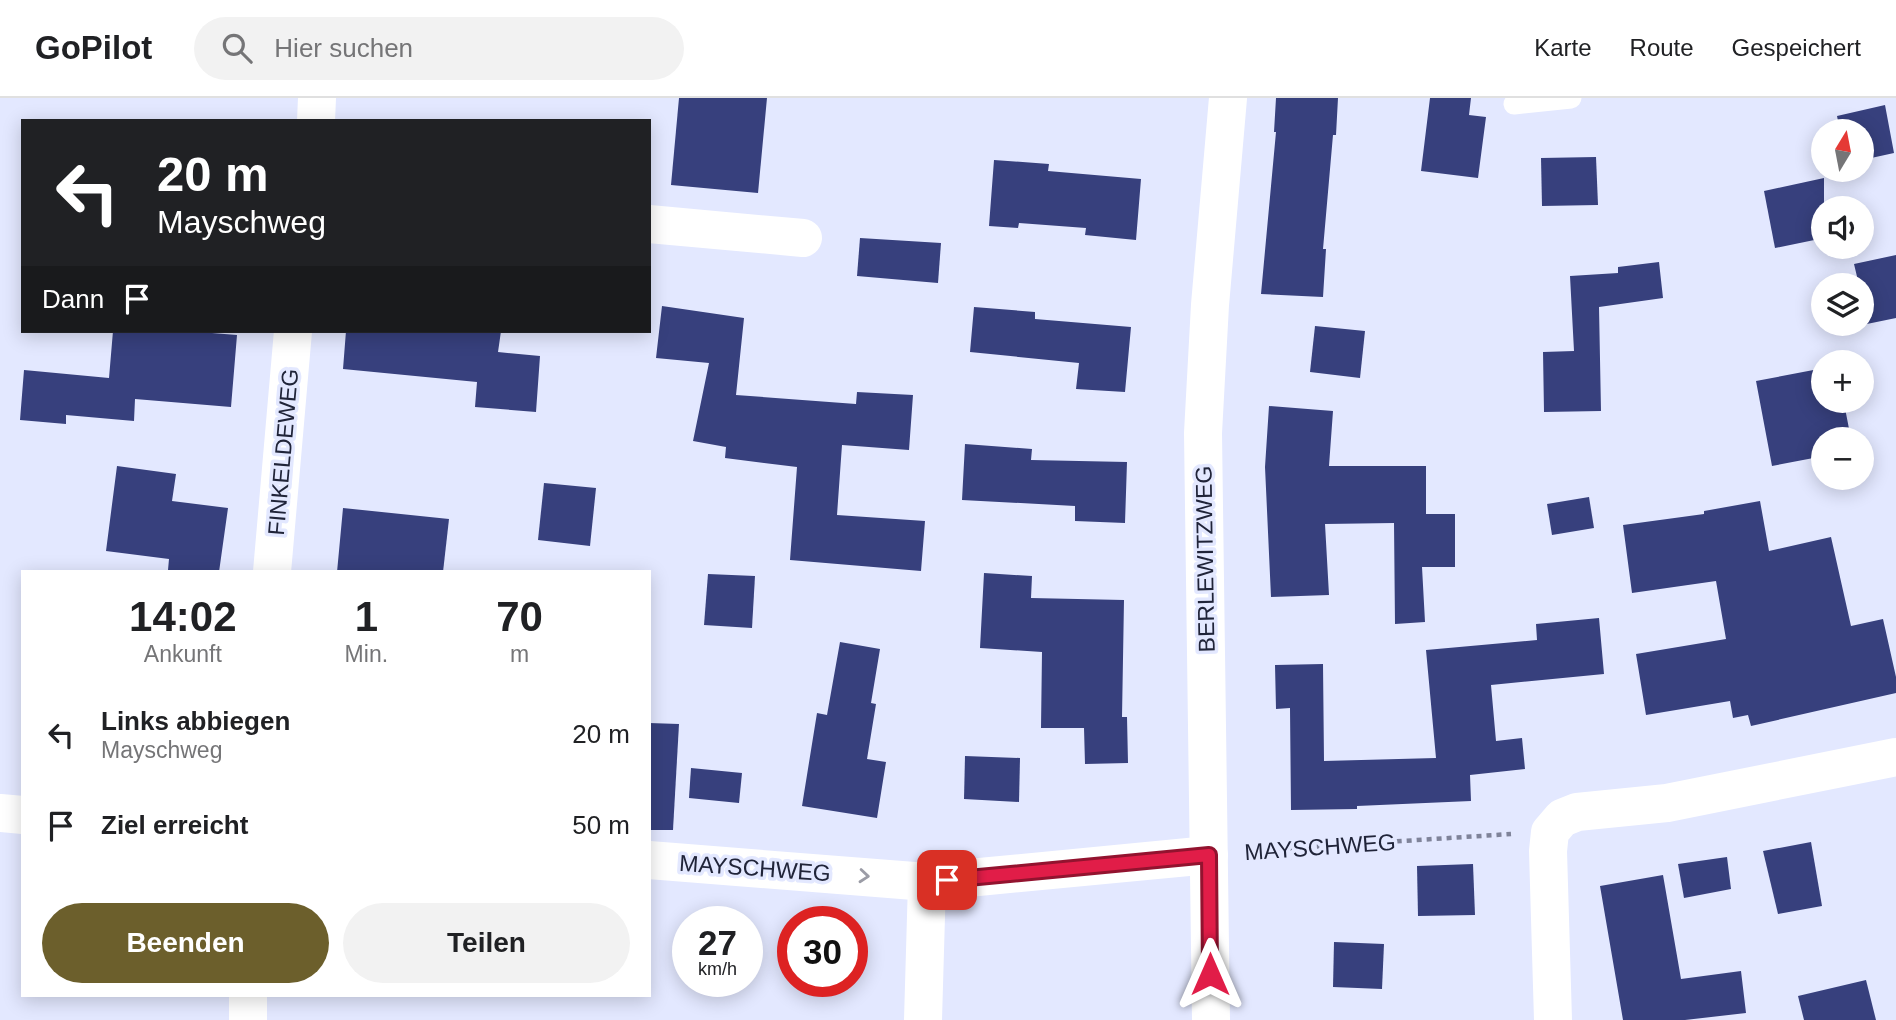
<!DOCTYPE html>
<html lang="de">
<head>
<meta charset="utf-8">
<style>
	:root { --surface:#fff; --page:#f2f2f2; --text:#202124; --muted:#757577; --line:#e0e0e0; --accent:#6c5f2c }
	body { margin:0; font-family:Helvetica,sans-serif; background:var(--page); color:var(--text); height:100vh; display:flex; flex-direction:column; font-size:26px; white-space:nowrap }
	* { box-sizing:border-box; margin:0 }
	p { font-size:23px; color:var(--muted) }
	.icon { flex:none; width:38px; height:38px; fill:none; stroke:currentColor; stroke-width:2; stroke-linecap:round; stroke-linejoin:round }
	.map { position:relative; flex:1; overflow:hidden }
	.sheet { position:absolute; left:21px; top:472px; width:630px; height:427px; display:flex; flex-direction:column; background:var(--surface); border-radius:0px; box-shadow:0 4px 18px #0003 }
	.sheet>* { flex:none }
	.top-card { position:absolute; left:21px; top:21px; width:630px; height:214px; border-radius:0px; box-shadow:0 4px 18px #0003; background:#202124; color:#fff; overflow:hidden }
	.needle { width:46px; rotate:10deg }
	.buttons { position:absolute; left:1811px; top:21px; display:grid; gap:14px }
	.buttons a { display:grid; place-items:center; width:63px; height:63px; border-radius:50%; background:var(--surface); box-shadow:0 4px 18px #0003; font-size:35px }
	.speed { position:absolute; left:672px; top:808px; display:flex; gap:14px; font-size:35px; font-weight:700; text-align:center }
	.speed>* { display:grid; place-content:center; width:91px; height:91px; border-radius:50%; background:var(--surface); box-shadow:0 4px 18px #0003; line-height:1 }
	.speed small { font-size:18px; font-weight:400 }
	.speed .limit { border:10px solid #d22; background:#fff; color:#111 }
	.pin { position:absolute; display:grid; place-items:center; width:60px; height:60px; color:#fff; margin:-30px; border-radius:14px; box-shadow:0 4px 10px #0006 }
	.me { position:absolute; width:77px; margin:-38px; rotate:0deg; stroke-linejoin:round; filter:drop-shadow(0 0 5px #0008) }
	.turn { display:flex; align-items:center; gap:24px; height:147px; padding:0 21px; font-size:32px }
	.turn .icon { width:91px; height:91px; stroke-width:2.5 }
	.turn b { display:block; font-size:49px; line-height:60px }
	.then { display:flex; align-items:center; height:66px; padding:0 21px; background:#0003; gap:14px; font-size:26px }
	.eta { display:flex; justify-content:space-evenly; align-items:center; height:119px; text-align:center }
	.eta b { font-size:42px; font-weight:700; line-height:49px }
	.primary-button { display:flex; gap:14px; margin-top:auto; padding:14px 21px }
	.primary-button a { flex:1; height:80px; border-radius:42px; background:var(--accent); color:#fff; font-size:28px; font-weight:700; line-height:80px; text-align:center }
	.primary-button a+a { background:var(--page); color:var(--text) }
	ul { padding:0; list-style:none }
	li { display:flex; align-items:center; gap:21px; height:91px; padding:0 21px }
	li div { flex:1 }
	li b { display:block; font-size:26px }
	li em { font-style:normal }
	header { display:flex; align-items:center; gap:42px; box-sizing:border-box; height:98px; padding:0 35px; background:var(--surface); border-bottom:2px solid var(--line) }
	header strong { font-size:33px }
	nav { display:flex; gap:38px; margin-inline-start:auto; font-size:24px }
	.search { width:490px; height:63px; background:var(--page); display:flex; align-items:center; gap:18px; box-sizing:border-box; padding:0 24px; border-radius:38px; color:var(--muted); font-size:26px }
	.map>svg:first-child { display:block }
	.building { fill:#37407d }
	.lines { fill:none; stroke-linecap:round; stroke-linejoin:round }
	.path { stroke:#7f8399; stroke-width:4.5; stroke-dasharray:5 5; stroke-linecap:butt }
	.lane { stroke:#fff; stroke-width:21 }
	.street { stroke:#fff; stroke-width:38 }
	.oneway { stroke:#9b9ca6 }
	.route-casing { stroke:#92132f; stroke-width:18 }
	.route { stroke:#e11d48; stroke-width:12 }
	.labels { text-anchor:middle; stroke-width:7; stroke-linejoin:round; paint-order:stroke }
	.street-label { font-size:23px; fill:#202439; stroke:#e3e8ff }
</style>
</head>
<body>
<header>
<strong>GoPilot</strong>
<div class="search"><svg class="icon" aria-label="search" viewBox="0 0 24 24"><circle cx="10" cy="10" r="6"/><path d="M15 15l6 6"/></svg>Hier suchen</div>
<nav><a>Karte</a><a>Route</a><a>Gespeichert</a></nav>
</header>
<div class="map">
<svg width="1896" height="922" viewBox="0 0 1896 922">
	<rect width="100%" height="100%" fill="#e3e8ff"/>
	<g class="building">
		<path d="M 679,0 L 767,0 L 758,95 L 671,87 Z"/>
		<path d="M 1276,0 L 1338,0 L 1336,37 L 1333,37 L 1323,151 L 1326,151 L 1323,199 L 1261,196 L 1276,34 L 1274,34 Z"/>
		<path d="M 1430,0 L 1471,0 L 1469,17 L 1486,19 L 1478,80 L 1421,73 Z"/>
		<path d="M 1885,7 L 1894,55 L 1862,62 L 1862,33 L 1840,33 L 1837,18 Z"/>
		<path d="M 1596,59 L 1598,107 L 1542,108 L 1541,60 Z"/>
		<path d="M 994,62 L 1049,66 L 1048,73 L 1141,81 L 1136,142 L 1085,137 L 1086,130 L 1019,125 L 1018,130 L 989,128 Z"/>
		<path d="M 1824,80 L 1824,140 L 1775,150 L 1764,93 Z"/>
		<path d="M 860,140 L 941,145 L 938,185 L 857,178 Z"/>
		<path d="M 1896,157 L 1896,220 L 1862,227 L 1862,187 L 1859,187 L 1854,166 Z"/>
		<path d="M 1659,164 L 1663,200 L 1599,209 L 1601,313 L 1544,314 L 1543,254 L 1574,253 L 1570,178 L 1618,175 L 1618,169 Z"/>
		<path d="M 662,208 L 744,220 L 736,297 L 856,306 L 857,294 L 913,297 L 909,352 L 842,347 L 837,417 L 925,423 L 921,473 L 790,462 L 797,369 L 725,360 L 726,349 L 693,343 L 709,265 L 656,260 Z"/>
		<path d="M 974,209 L 1035,214 L 1035,221 L 1131,229 L 1125,294 L 1076,291 L 1079,265 L 970,254 Z"/>
		<path d="M 1315,228 L 1365,233 L 1360,280 L 1310,274 Z"/>
		<path d="M 113,233 L 187,233 L 237,237 L 231,309 L 135,301 L 134,323 L 66,317 L 66,326 L 20,322 L 24,272 L 109,280 Z"/>
		<path d="M 346,233 L 501,233 L 498,254 L 540,258 L 536,314 L 475,309 L 477,284 L 343,271 Z"/>
		<path d="M 1824,270 L 1824,303 L 1856,303 L 1844,305 L 1851,341 L 1824,341 L 1824,358 L 1772,368 L 1756,283 Z"/>
		<path d="M 1269,308 L 1333,313 L 1329,368 L 1426,368 L 1426,416 L 1455,416 L 1455,469 L 1422,469 L 1425,524 L 1395,526 L 1394,425 L 1325,426 L 1329,497 L 1271,499 L 1265,369 Z"/>
		<path d="M 965,346 L 1032,351 L 1031,362 L 1127,364 L 1125,425 L 1075,423 L 1075,408 L 962,402 Z"/>
		<path d="M 117,368 L 176,376 L 172,403 L 228,410 L 219,474 L 168,472 L 169,461 L 106,453 Z"/>
		<path d="M 544,385 L 596,390 L 590,448 L 538,442 Z"/>
		<path d="M 1589,399 L 1594,430 L 1552,437 L 1547,406 Z"/>
		<path d="M 1760,403 L 1769,453 L 1831,439 L 1851,528 L 1883,521 L 1896,579 L 1896,595 L 1751,628 L 1748,617 L 1733,620 L 1730,603 L 1646,617 L 1636,556 L 1726,541 L 1716,483 L 1632,495 L 1623,427 L 1704,416 L 1704,413 Z"/>
		<path d="M 343,410 L 449,421 L 443,474 L 337,474 Z"/>
		<path d="M 984,475 L 1032,478 L 1031,500 L 1124,502 L 1122,619 L 1127,619 L 1128,665 L 1085,666 L 1084,630 L 1041,630 L 1042,554 L 980,550 Z"/>
		<path d="M 708,476 L 755,478 L 752,530 L 704,527 Z"/>
		<path d="M 1599,520 L 1604,576 L 1491,587 L 1496,643 L 1522,640 L 1525,671 L 1470,677 L 1471,703 L 1357,708 L 1357,711 L 1291,712 L 1290,610 L 1276,611 L 1275,567 L 1323,566 L 1324,663 L 1436,660 L 1426,552 L 1537,542 L 1536,526 Z"/>
		<path d="M 840,544 L 880,551 L 871,605 L 876,606 L 867,661 L 886,664 L 877,720 L 802,708 L 817,615 L 827,617 Z"/>
		<path d="M 649,625 L 679,626 L 673,732 L 649,732 Z"/>
		<path d="M 965,658 L 1020,660 L 1019,704 L 964,701 Z"/>
		<path d="M 691,670 L 742,675 L 739,705 L 689,700 Z"/>
		<path d="M 1811,744 L 1822,808 L 1778,816 L 1763,753 Z"/>
		<path d="M 1727,759 L 1731,791 L 1684,800 L 1678,766 Z"/>
		<path d="M 1473,766 L 1475,817 L 1418,818 L 1417,768 Z"/>
		<path d="M 1663,777 L 1681,881 L 1741,873 L 1746,915 L 1685,922 L 1623,922 L 1600,788 Z"/>
		<path d="M 1334,844 L 1384,846 L 1382,891 L 1333,889 Z"/>
		<path d="M 1866,882 L 1876,922 L 1804,922 L 1798,898 Z"/>
	</g>
	<g class="lines">
		<path class="path" d="M 1247,753 L 1511,736"/>
		<path class="lane" d="M 1514,6 L 1571,0"/>
		<g class="street">
			<path d="M 316,23 L 317,0"/>
			<path d="M 649,126 L 803,140"/>
			<path d="M 272,474 L 293,233"/>
			<path d="M 0,715 L 23,717"/>
			<path d="M 649,762 L 927,784 L 1209,757"/>
			<path d="M 248,922 L 248,898"/>
			<path d="M 923,922 L 927,784"/>
			<path d="M 1211,922 L 1203,335 L 1210,207 L 1228,0"/>
			<path d="M 1553,922 L 1548,753 L 1550,734 L 1562,720 L 1577,714 L 1667,705 L 1896,659"/>
		</g>
	</g>
	<defs><path id="oneway-chevron" d="M-2-3.5L2.5 0L-2 3.5" fill="none" stroke-width="1.6" stroke-linecap="round" stroke-linejoin="round" transform="scale(1.75)"/></defs>
	<use class="oneway" href="#oneway-chevron" transform="translate(864 778) rotate(5)"/>
	<g class="lines">
		<g class="route-casing">
			<path id="route" d="M 947,782 L 1209,757 L 1210,876"/>
		</g>
		<use href="#route" class="route"/>
	</g>
	<g class="labels">
		<g class="street-label">
			<text transform="translate(283 354) rotate(-85)" y="8">FINKELDEWEG</text>
			<text transform="translate(1205 461) rotate(-91)" y="8">BERLEWITZWEG</text>
			<text transform="translate(1320 749) rotate(-4)" y="8">MAYSCHWEG</text>
			<text transform="translate(755 770) rotate(4)" y="8">MAYSCHWEG</text>
		</g>
	</g>
</svg>
<div class="buttons">
<a><svg class="needle" viewBox="-14 -14 28 28"><path d="M0-13l5 13h-10z" fill="#e53935"/><path d="M0 13l5-13h-10z" fill="#757577"/></svg></a>
<a><svg class="icon" aria-label="sound" viewBox="0 0 24 24"><path d="M4 9h4l5-4v14l-5-4H4zM17 9q2 3 0 6"/></svg></a>
<a><svg class="icon" aria-label="layers" viewBox="0 0 24 24"><path d="M12 4l9 5-9 5-9-5zM3 14l9 5 9-5"/></svg></a>
<a>+</a>
<a>−</a>
</div>
<div class="speed"><div>27<small>km/h</small></div><div class="limit">30</div></div>
<div class="pin" style="left:947px;top:782px;background:#d93025"><svg class="icon" aria-label="arrive" viewBox="0 0 24 24"><path d="M6 21V4h12l-3 4 3 4H6"/></svg></div>
<svg class="me" style="left:1210px;top:876px" viewBox="-20 -20 40 40"><path d="M0-17L14 15 0 8-14 15z" fill="#e11d48" stroke="#fff" stroke-width="4"/></svg>
<div class="top-card">
<div class="turn"><svg class="icon" aria-label="left" viewBox="0 0 24 24"><path d="M17 20v-9H6M10 6l-5 5 5 5"/></svg><div><b>20 m</b>Mayschweg</div></div>
<div class="then">Dann<svg class="icon" aria-label="arrive" viewBox="0 0 24 24"><path d="M6 21V4h12l-3 4 3 4H6"/></svg></div>
</div>
<section class="sheet">
<div class="eta">
<div><b>14:02</b><p>Ankunft</p></div>
<div><b>1</b><p>Min.</p></div>
<div><b>70</b><p>m</p></div>
</div>
<ul>
<li><svg class="icon" aria-label="left" viewBox="0 0 24 24"><path d="M17 20v-9H6M10 6l-5 5 5 5"/></svg><div><b>Links abbiegen</b><p>Mayschweg</p></div><em>20 m</em></li>
<li><svg class="icon" aria-label="arrive" viewBox="0 0 24 24"><path d="M6 21V4h12l-3 4 3 4H6"/></svg><div><b>Ziel erreicht</b></div><em>50 m</em></li>
</ul>
<div class="primary-button"><a>Beenden</a><a>Teilen</a></div>
</section>
</div>
</body>
</html>
